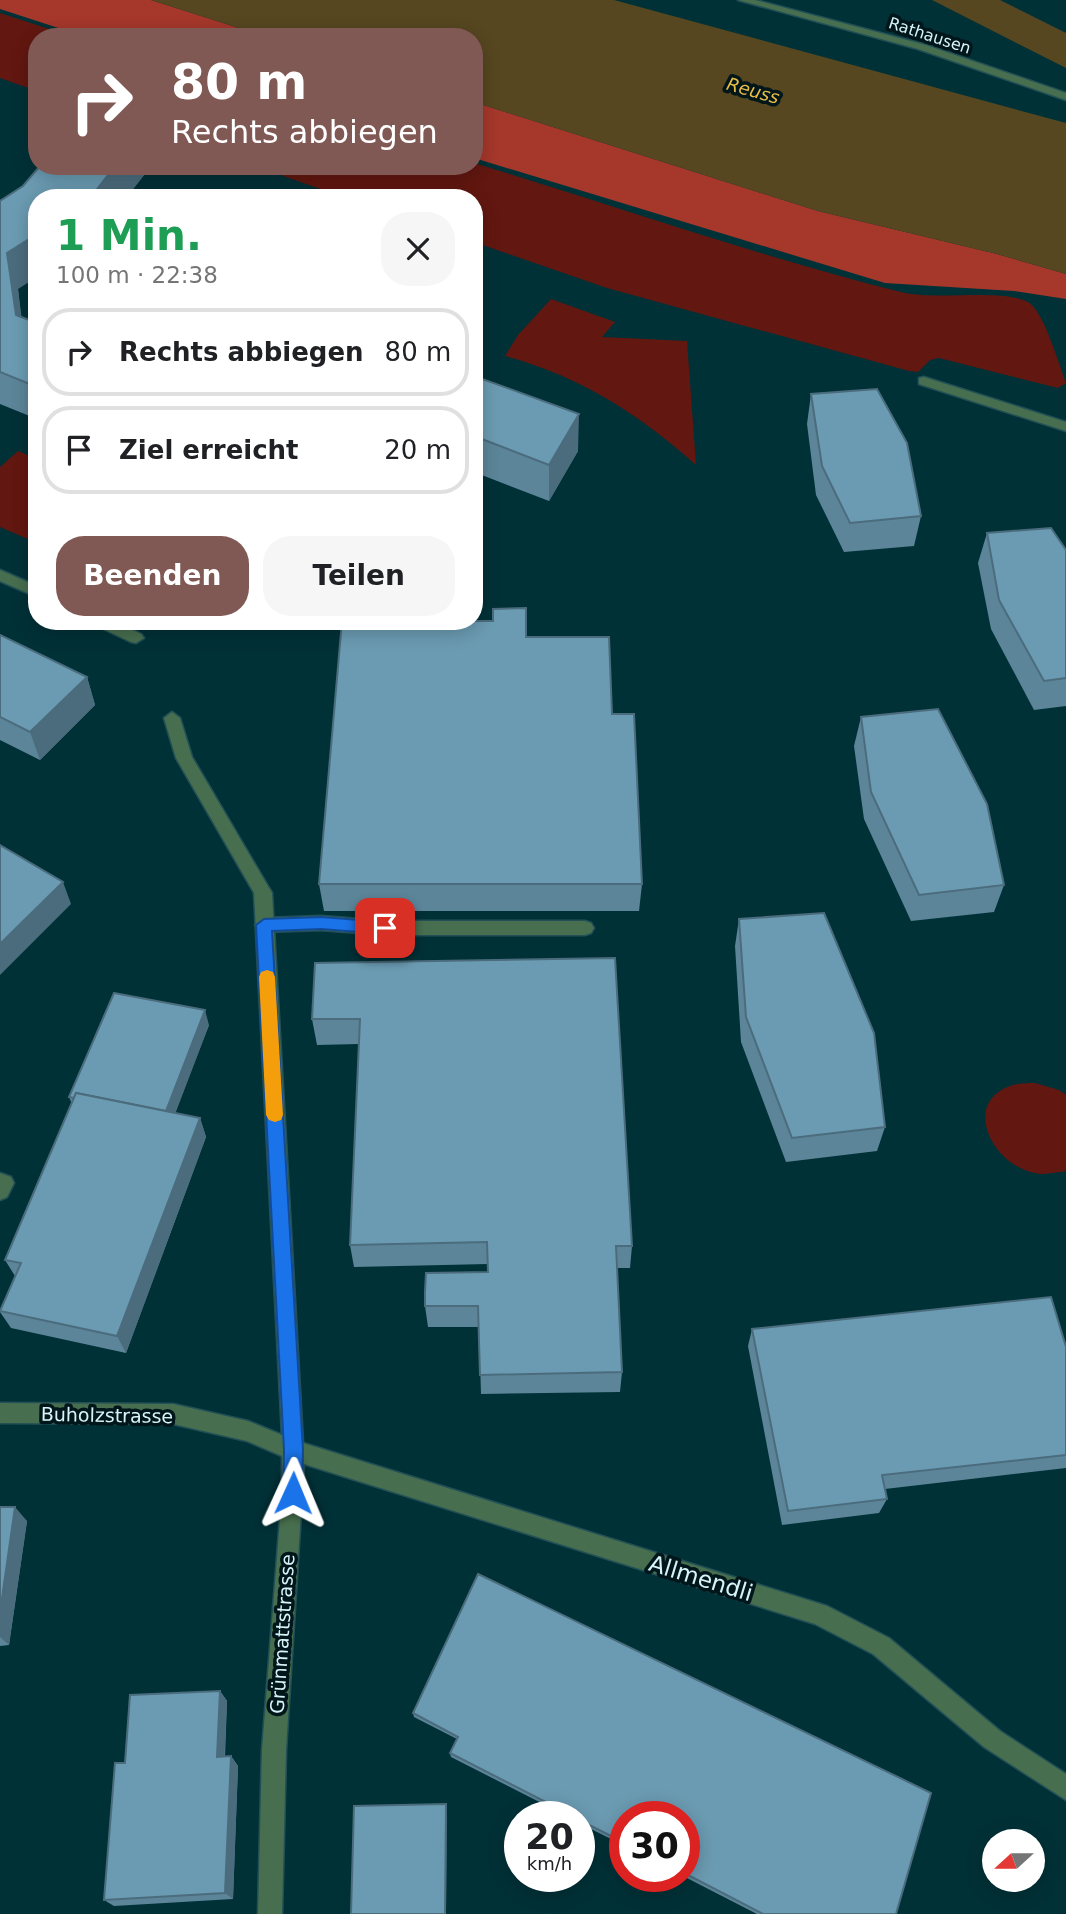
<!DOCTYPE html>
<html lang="de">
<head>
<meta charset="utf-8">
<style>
	:root { --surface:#fff; --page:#f6f6f6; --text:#202124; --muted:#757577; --line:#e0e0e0; --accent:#805954 }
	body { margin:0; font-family:"DejaVu Sans",sans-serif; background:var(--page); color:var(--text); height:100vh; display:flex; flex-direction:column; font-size:26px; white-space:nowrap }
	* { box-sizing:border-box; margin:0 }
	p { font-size:23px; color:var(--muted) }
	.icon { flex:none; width:38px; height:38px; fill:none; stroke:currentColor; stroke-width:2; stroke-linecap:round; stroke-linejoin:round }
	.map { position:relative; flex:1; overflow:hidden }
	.drawer { position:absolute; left:28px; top:189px; width:455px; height:441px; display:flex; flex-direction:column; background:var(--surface); border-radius:28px; box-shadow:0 4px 18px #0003 }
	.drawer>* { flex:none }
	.top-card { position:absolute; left:28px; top:28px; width:455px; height:147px; border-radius:28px; box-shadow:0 4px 18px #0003; background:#805954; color:#fff; overflow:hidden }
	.needle { width:46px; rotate:249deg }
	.controls { position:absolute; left:982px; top:1829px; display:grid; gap:14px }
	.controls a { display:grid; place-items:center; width:63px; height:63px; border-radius:50%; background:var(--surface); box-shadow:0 4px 18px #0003; font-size:35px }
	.speed { position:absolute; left:504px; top:1801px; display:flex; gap:14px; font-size:35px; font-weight:700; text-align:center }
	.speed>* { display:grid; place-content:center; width:91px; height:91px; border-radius:50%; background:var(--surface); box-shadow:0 4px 18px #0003; line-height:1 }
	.speed small { font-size:18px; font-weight:400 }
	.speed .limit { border:10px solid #d22; background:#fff; color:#111 }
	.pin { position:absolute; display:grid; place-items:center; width:60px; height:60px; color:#fff; margin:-30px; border-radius:14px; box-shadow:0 4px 10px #0006 }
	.me { position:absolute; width:77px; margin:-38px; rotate:1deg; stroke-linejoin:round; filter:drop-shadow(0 0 5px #0008) }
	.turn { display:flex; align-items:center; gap:24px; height:147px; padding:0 28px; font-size:32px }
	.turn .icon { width:91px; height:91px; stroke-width:2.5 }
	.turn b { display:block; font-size:49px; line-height:60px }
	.round { display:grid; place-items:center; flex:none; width:74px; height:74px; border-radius:28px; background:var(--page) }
	.head { display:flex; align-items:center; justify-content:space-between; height:119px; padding:0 28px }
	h1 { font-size:42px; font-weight:800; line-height:52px; color:#1e9e55 }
	.button { display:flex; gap:14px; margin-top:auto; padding:14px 28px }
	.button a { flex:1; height:80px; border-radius:28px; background:var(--accent); color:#fff; font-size:28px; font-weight:800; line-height:80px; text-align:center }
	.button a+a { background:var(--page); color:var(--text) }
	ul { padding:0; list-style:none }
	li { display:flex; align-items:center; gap:21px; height:88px; margin:0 14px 10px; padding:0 14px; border:4px solid var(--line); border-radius:28px }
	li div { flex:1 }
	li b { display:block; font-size:26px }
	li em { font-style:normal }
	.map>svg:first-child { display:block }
	.green { fill:#621710 }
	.forest { fill:#a6372b }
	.water { fill:#564720 }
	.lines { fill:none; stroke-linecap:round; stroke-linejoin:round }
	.lane-casing { stroke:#225056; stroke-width:3 }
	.street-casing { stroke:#225056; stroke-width:3 }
	.lane { fill:#476e4e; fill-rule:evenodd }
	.street { fill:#476e4e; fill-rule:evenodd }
	.wall { fill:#5c8599 }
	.shaded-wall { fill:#4b6c7d }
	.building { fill:#6b9bb2; stroke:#4b6c7d; stroke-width:2 }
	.route { fill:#1a73e8; stroke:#114b97; stroke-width:2 }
	.slow { fill:#f59e0b }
	.labels { text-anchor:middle; stroke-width:7; stroke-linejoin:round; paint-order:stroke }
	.far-street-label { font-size:16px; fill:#d7f4f9; stroke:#01161a }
	.far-water-label { font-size:18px; font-style:italic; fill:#e8be45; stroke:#01161a }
	.street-label { font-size:19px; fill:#d7f4f9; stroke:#01161a }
	.near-street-label { font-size:23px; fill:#d7f4f9; stroke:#01161a }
</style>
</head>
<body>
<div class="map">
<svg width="1066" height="1914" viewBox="0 0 1066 1914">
	<rect width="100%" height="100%" fill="#003137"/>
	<g class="green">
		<path d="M 0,13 L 74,37 L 37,37 L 37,91 L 0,78 Z"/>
		<path d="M 474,163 C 616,206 757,256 901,292 C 935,301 1001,288 1028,302 C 1044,311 1059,365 1066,383 L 1058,388 L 939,358 L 930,360 L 918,372 L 909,371 L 607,288 L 474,242 L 474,198 L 346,198 L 255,166 L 474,166 Z"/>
		<path d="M 551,299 L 615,322 L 602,337 L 687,341 L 696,465 C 639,414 579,376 505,356 L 518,335 Z"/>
		<path d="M 18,451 L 37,459 L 37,543 L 0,527 L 0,467 Z"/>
		<path d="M 1035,1083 L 1059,1090 L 1066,1095 L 1066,1170 L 1063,1172 C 1056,1172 1048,1174 1041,1174 C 994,1170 958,1102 1013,1085 C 1020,1083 1029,1083 1035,1083 Z"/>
	</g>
	<g class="forest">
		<path d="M 0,0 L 151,0 L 267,37 L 86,37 L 0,9 Z"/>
		<path d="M 474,102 L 818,211 L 997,254 L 1066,274 L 1066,299 L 1014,291 L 885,283 L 474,158 Z"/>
	</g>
	<g class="water">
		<path d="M 151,0 L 614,0 L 1066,123 L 1066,274 L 997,254 L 818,211 L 474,102 L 474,37 L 267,37 Z"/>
		<path d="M 932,0 L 1000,0 L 1066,33 L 1066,68 Z"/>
	</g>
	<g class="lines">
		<g class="lane-casing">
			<g id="lane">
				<path d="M 738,0 L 755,0 L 926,45 L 1066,93 L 1066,100 L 918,49 Z"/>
				<path d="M 924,377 L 1066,422 L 1066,431 L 919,384 L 919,378 Z"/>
				<path d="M 0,570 L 37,586 L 37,597 L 0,581 Z"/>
				<path d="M 93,621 L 114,621 L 141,634 L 144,638 L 136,643 L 131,642 L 95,625 Z"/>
				<path d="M 172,712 L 180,718 L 192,757 L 269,888 L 272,893 L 269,898 L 257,898 L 176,758 L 164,718 Z"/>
				<path d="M 321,916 L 385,921 L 585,921 L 591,923 L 594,928 L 591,933 L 585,935 L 385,935 L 321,930 L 264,932 L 258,930 L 255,925 L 258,920 L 264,918 Z"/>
				<path d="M 0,1173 L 11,1177 L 14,1183 L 7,1197 L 0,1200 Z"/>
			</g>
		</g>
		<g class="street-casing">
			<path id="street" d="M 263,886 L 269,888 L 272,893 L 303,1443 L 827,1606 L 889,1638 L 1000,1731 L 1066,1774 L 1066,1800 L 984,1747 L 873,1654 L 815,1624 L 304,1464 L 286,1750 L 282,1914 L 258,1914 L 262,1750 L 282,1493 L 282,1456 L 247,1441 L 173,1424 L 0,1423 L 0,1403 L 173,1404 L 248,1421 L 282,1435 L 254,893 L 257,888 Z"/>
		</g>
		<use href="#lane" class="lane"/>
		<use href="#street" class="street"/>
	</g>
	<g class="wall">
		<path d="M 148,170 L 126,198 L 37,198 L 18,289 L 21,317 L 37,323 L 37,419 L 0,404 L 0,201 Z"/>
		<path d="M 474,376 L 578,451 L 549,501 L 474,472 Z"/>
		<path d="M 811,394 L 921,516 L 914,546 L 844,552 L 816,495 L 807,424 Z"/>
		<path d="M 987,533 L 1066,550 L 1066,706 L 1034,710 L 991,629 L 978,563 Z"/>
		<path d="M 0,635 L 87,677 L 95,705 L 40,760 L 0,740 Z"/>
		<path d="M 526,637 L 612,714 L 642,884 L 639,911 L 324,911 L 319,884 Z"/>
		<path d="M 861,717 L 1004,885 L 994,912 L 911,921 L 864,819 L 854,746 Z"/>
		<path d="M 739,919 L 885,1127 L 877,1151 L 786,1162 L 741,1042 L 735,946 Z"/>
		<path d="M 315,963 L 632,1246 L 630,1268 L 617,1268 L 622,1372 L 620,1392 L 481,1394 L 479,1327 L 428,1327 L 425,1306 L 488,1272 L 488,1264 L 354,1267 L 350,1245 L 359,1044 L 317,1045 L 312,1019 Z"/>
		<path d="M 209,1025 L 175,1113 L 200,1118 L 206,1137 L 126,1353 L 11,1328 L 0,1312 L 15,1276 L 5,1260 L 72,1104 L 69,1097 Z"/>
		<path d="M 752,1329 L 1066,1347 L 1066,1468 L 885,1489 L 887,1499 L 879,1513 L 782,1525 L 748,1346 Z"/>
		<path d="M 0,1507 L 27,1521 L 9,1645 L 0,1646 Z"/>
		<path d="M 478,1574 L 931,1793 L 896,1914 L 757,1914 L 683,1876 L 684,1876 L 684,1816 L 625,1816 L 625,1846 L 579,1823 L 579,1816 L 567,1816 L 451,1757 L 450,1753 L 457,1739 L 414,1717 L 413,1713 Z"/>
		<path d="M 220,1691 L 227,1701 L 225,1757 L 231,1756 L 238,1766 L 233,1899 L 114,1906 L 104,1900 L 125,1763 Z"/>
	</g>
	<g class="shaded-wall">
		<path d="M 115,166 L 147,166 L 148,170 L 126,198 L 90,198 Z"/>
		<path d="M 37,234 L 37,277 L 18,289 L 26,352 L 16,315 L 7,253 Z"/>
		<path d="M 579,414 L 578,451 L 549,501 L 549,465 Z"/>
		<path d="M 87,677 L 95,705 L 40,760 L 30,732 Z"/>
		<path d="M 63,882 L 71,904 L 0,975 L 0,944 Z"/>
		<path d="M 205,1010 L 209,1025 L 169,1130 L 164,1116 Z"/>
		<path d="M 200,1118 L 206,1137 L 126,1353 L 117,1336 Z"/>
		<path d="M 15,1507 L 27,1521 L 9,1645 L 0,1637 L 0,1612 Z"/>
		<path d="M 220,1691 L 227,1701 L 224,1766 L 217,1757 Z"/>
		<path d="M 231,1756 L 238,1766 L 233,1899 L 225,1893 Z"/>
		<path d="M 446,1804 L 447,1810 L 446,1914 L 445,1914 Z"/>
	</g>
	<g class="building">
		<path d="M 40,166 L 115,166 L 90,198 L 37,198 L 37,234 L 7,253 L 16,315 L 37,323 L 37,387 L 0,372 L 0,201 L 23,186 Z"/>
		<path d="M 474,376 L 579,414 L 549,465 L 474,436 Z"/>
		<path d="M 877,389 L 907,443 L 921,516 L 850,523 L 822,466 L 811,394 Z"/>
		<path d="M 1051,528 L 1066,550 L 1066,678 L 1044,681 L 999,600 L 987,533 Z"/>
		<path d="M 526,608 L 526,637 L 609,637 L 612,714 L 634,714 L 642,884 L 319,884 L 342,621 L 493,621 L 493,609 Z"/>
		<path d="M 0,635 L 87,677 L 30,732 L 0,717 Z"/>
		<path d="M 938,709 L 987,804 L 1004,885 L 919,895 L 871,792 L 861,717 Z"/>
		<path d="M 0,845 L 63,882 L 0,944 Z"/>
		<path d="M 824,913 L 874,1033 L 885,1127 L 792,1138 L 746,1017 L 739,919 Z"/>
		<path d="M 615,958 L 632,1246 L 616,1246 L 622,1372 L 480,1375 L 478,1306 L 425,1306 L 425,1292 L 426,1273 L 488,1272 L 487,1242 L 350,1245 L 360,1019 L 312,1019 L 315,963 Z"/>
		<path d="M 114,993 L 205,1010 L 166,1111 L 76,1093 L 74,1098 L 69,1097 Z"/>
		<path d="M 76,1093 L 200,1118 L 117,1336 L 0,1311 L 21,1263 L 5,1260 Z"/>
		<path d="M 1051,1297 L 1066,1347 L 1066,1455 L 882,1475 L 887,1499 L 788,1511 L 752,1329 Z"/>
		<path d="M 0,1507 L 15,1507 L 0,1612 Z"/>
		<path d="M 478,1574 L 931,1793 L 896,1914 L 763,1914 L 684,1873 L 684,1816 L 625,1816 L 625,1843 L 579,1820 L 579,1816 L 573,1816 L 450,1753 L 458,1737 L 413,1713 Z"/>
		<path d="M 220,1691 L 217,1757 L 231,1756 L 225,1893 L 104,1900 L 115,1763 L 125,1763 L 130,1695 Z"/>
		<path d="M 446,1804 L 445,1914 L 351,1914 L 354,1806 Z"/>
	</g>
	<path class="route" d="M 321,917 L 385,922 L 393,928 L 385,934 L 321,929 L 272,931 L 303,1450 L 302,1493 L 300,1500 L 293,1503 L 286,1500 L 283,1493 L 284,1450 L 256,925 L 264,919 Z"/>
	<path class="slow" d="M 267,970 L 273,972 L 275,977 L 283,1115 L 281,1120 L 275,1122 L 269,1120 L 266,1115 L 259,977 L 261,972 Z"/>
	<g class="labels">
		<g class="far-street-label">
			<text transform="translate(930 35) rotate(18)" y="6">Rathausen</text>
		</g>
		<g class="far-water-label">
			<text transform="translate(753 91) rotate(16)" y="6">Reuss</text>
		</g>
		<g class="street-label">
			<text transform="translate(107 1415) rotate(1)" y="7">Buholzstrasse</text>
			<text transform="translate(282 1634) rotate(-86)" y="7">Grünmattstrasse</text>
		</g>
		<g class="near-street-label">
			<text transform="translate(701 1578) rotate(17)" y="8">Allmendli</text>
		</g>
	</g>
</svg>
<div class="controls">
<a><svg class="needle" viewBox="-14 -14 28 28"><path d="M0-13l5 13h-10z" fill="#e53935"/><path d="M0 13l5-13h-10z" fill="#757577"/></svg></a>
</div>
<div class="speed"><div>20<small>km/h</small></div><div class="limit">30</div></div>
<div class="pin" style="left:385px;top:928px;background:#d93025"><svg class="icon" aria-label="arrive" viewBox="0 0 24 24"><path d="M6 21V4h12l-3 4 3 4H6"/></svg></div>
<svg class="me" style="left:293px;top:1493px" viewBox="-20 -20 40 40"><path d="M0-17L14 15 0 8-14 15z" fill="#1a73e8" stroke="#fff" stroke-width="4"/></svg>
<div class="top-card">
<div class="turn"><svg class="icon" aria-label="right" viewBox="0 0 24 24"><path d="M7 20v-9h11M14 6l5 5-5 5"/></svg><div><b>80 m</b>Rechts abbiegen</div></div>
</div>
<section class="drawer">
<div class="head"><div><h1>1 Min.</h1><p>100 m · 22:38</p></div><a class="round"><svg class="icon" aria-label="close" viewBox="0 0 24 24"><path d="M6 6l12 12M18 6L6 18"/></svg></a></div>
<ul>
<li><svg class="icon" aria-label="right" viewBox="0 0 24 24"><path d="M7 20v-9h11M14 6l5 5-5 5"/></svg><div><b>Rechts abbiegen</b></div><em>80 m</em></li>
<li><svg class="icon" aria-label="arrive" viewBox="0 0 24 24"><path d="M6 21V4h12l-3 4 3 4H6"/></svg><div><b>Ziel erreicht</b></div><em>20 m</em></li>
</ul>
<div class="button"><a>Beenden</a><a>Teilen</a></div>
</section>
</div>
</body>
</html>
